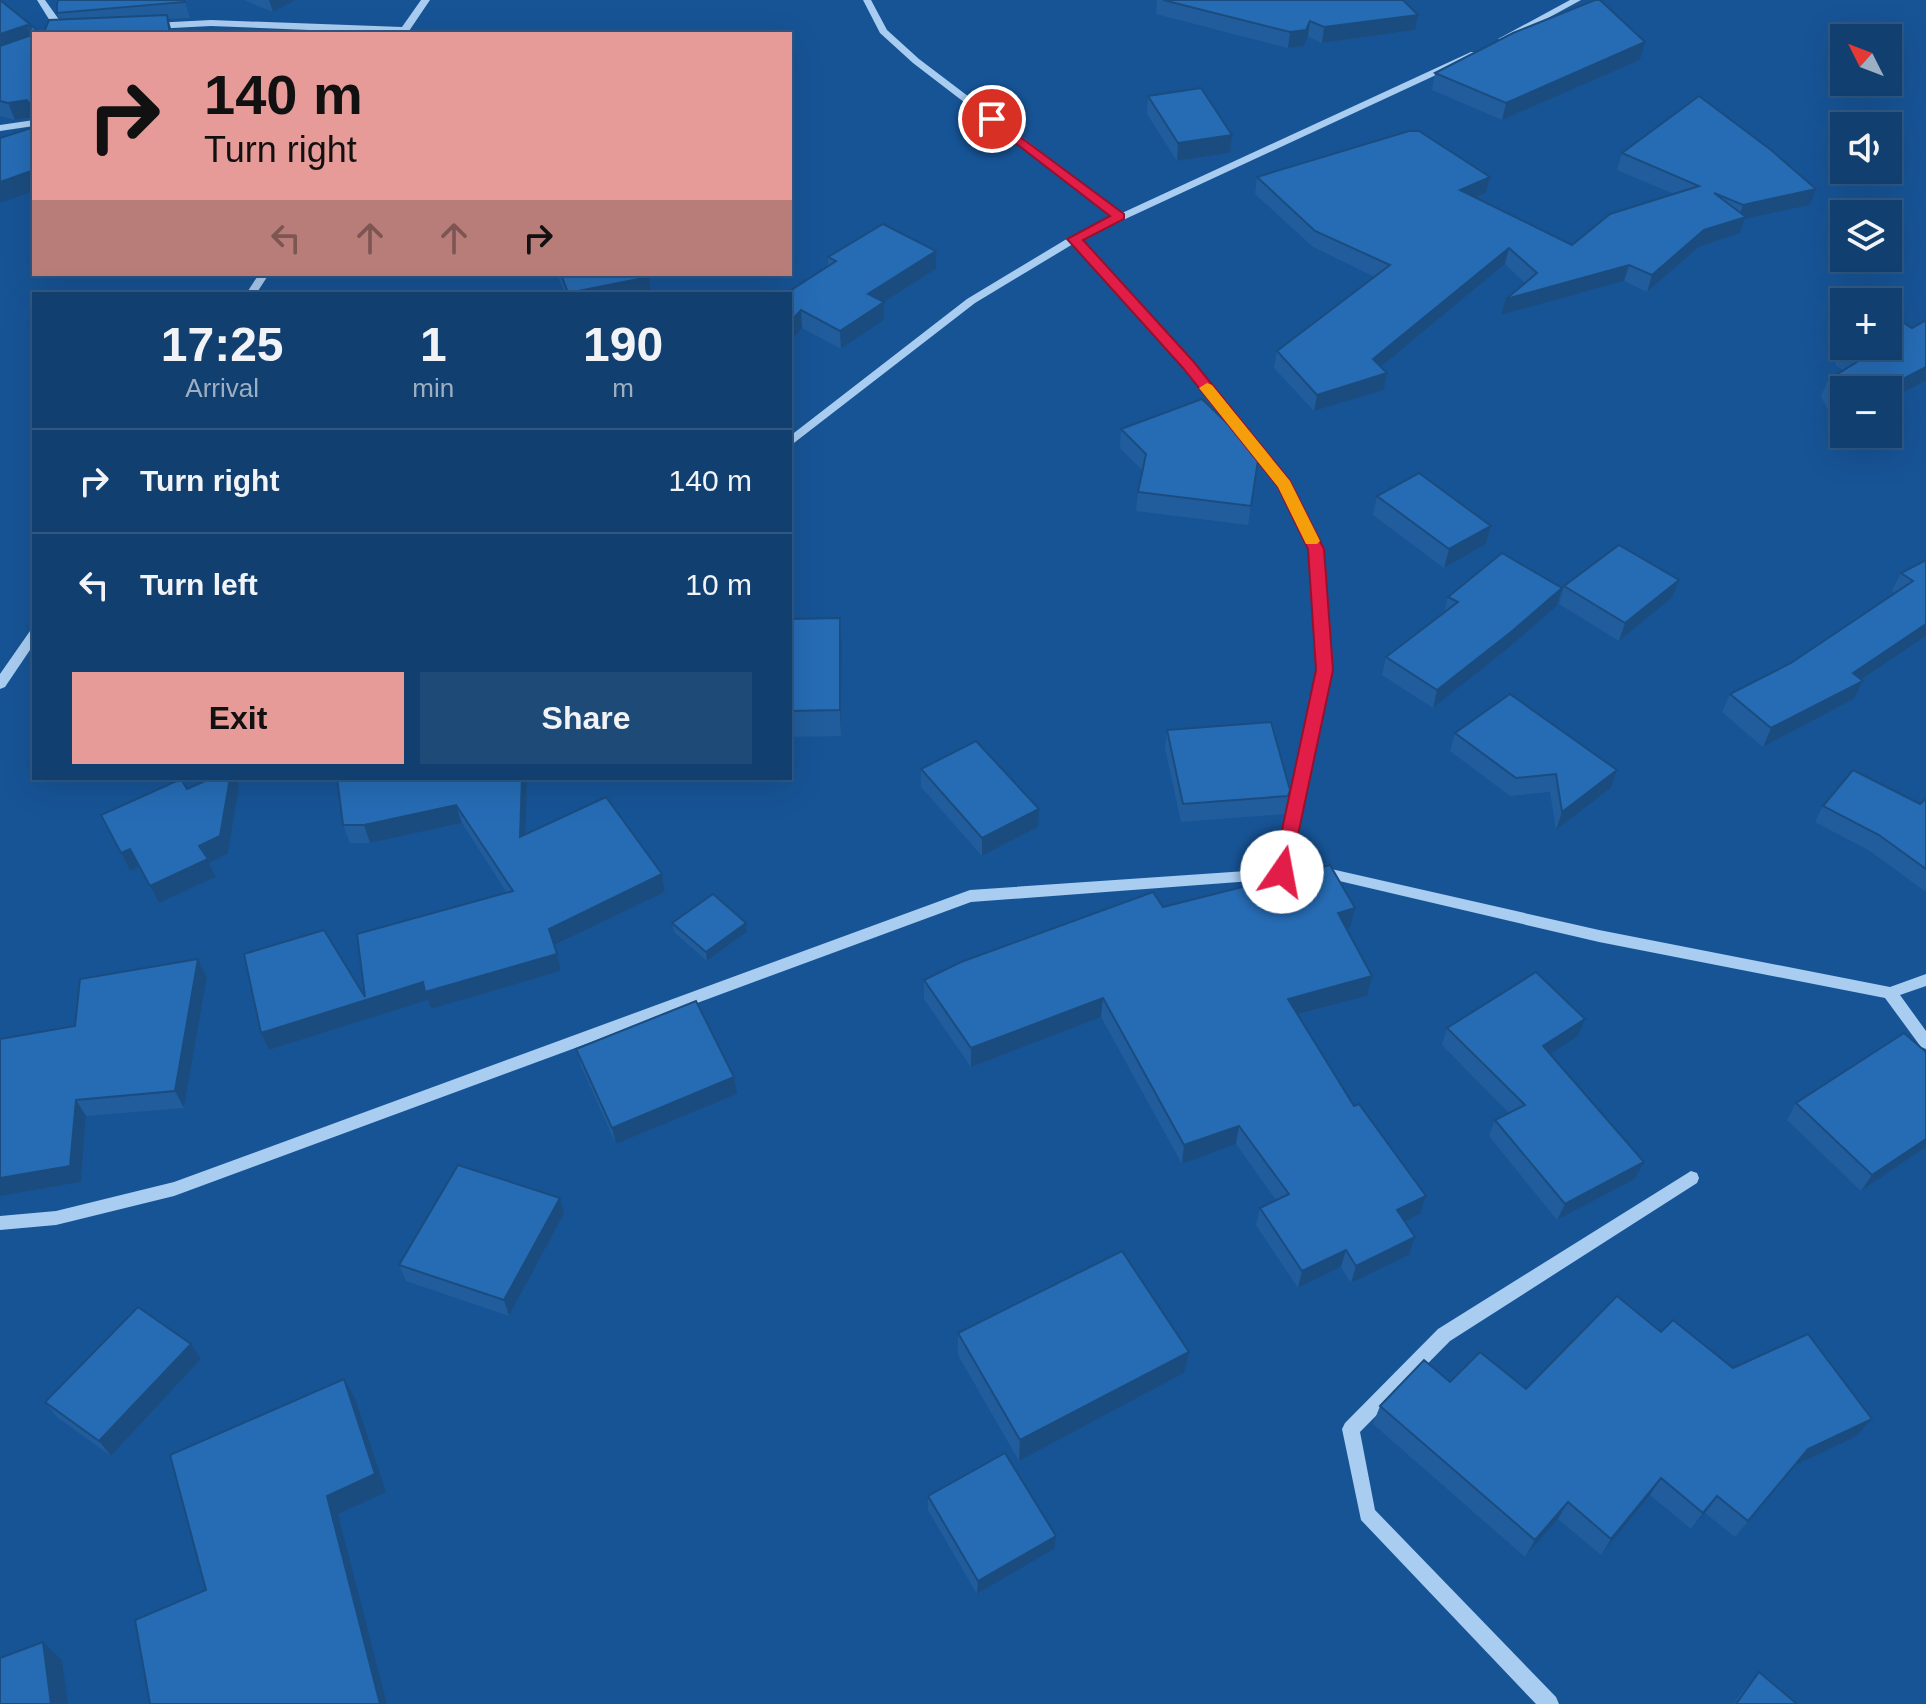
<!DOCTYPE html>
<html lang="en">
<head>
<meta charset="utf-8">
<style>
	:root { --surface:#113f70; --page:#1e4a78; --text:#f1f3f6; --muted:#9cafc3; --line:#305883; --accent:#e69b98 }
	body { margin:0; font-family:Helvetica,sans-serif; background:var(--page); color:var(--text); height:100vh; display:flex; flex-direction:column; font-size:30px; white-space:nowrap }
	* { box-sizing:border-box; margin:0 }
	p { font-size:26px; color:var(--muted) }
	.icon { flex:none; width:44px; height:44px; fill:none; stroke:currentColor; stroke-width:2; stroke-linecap:round; stroke-linejoin:round }
	.map { position:relative; flex:1; overflow:hidden }
	.details { position:absolute; left:32px; top:292px; width:760px; height:488px; display:flex; flex-direction:column; background:var(--surface); border-radius:0px; box-shadow:0 8px 32px #0002,0 0 0 2px var(--line) }
	.details>* { flex:none }
	.hud { position:absolute; left:32px; top:32px; width:760px; height:244px; border-radius:0px; box-shadow:0 8px 32px #0002,0 0 0 2px var(--line); background:#e69b98; color:#111; overflow:hidden }
	.needle { width:52px; rotate:312deg }
	.controls { position:absolute; left:1830px; top:24px; display:grid; gap:16px }
	.controls a { display:grid; place-items:center; width:72px; height:72px; border-radius:0px; background:var(--surface); box-shadow:0 8px 32px #0002,0 0 0 2px var(--line); font-size:40px }
	.pin { position:absolute; display:grid; place-items:center; width:68px; height:68px; color:#fff; margin:-34px; border:4px solid #fff; border-radius:50%; box-shadow:0 2px 8px #0007 }
	.me { position:absolute; width:88px; margin:-44px; rotate:12deg; stroke-linejoin:round; filter:drop-shadow(0 0 6px #0008) }
	.turn { display:flex; align-items:center; gap:28px; height:168px; padding:0 40px; font-size:36px }
	.turn .icon { width:104px; height:104px; stroke-width:2.5 }
	.turn b { display:block; font-size:56px; line-height:68px }
	.lanes { display:flex; align-items:center; height:76px; padding:0 40px; background:#0003; justify-content:center; gap:40px; direction:ltr }
	.lanes .off { opacity:.35 }
	.eta { display:flex; justify-content:space-evenly; align-items:center; height:136px; text-align:center }
	.eta b { font-size:48px; font-weight:600; line-height:56px }
	.primary-button { display:flex; gap:16px; margin-top:auto; padding:16px 40px }
	.primary-button a { flex:1; height:92px; border-radius:0px; background:var(--accent); color:#111; font-size:32px; font-weight:600; line-height:92px; text-align:center }
	.primary-button a+a { background:var(--page); color:var(--text) }
	ul { padding:0; list-style:none }
	li { display:flex; align-items:center; gap:24px; height:104px; padding:0 40px; border-top:2px solid var(--line) }
	li div { flex:1 }
	li b { display:block; font-size:30px }
	li em { font-style:normal }
	.map>svg:first-child { display:block }
	.lines { fill:none; stroke-linecap:round; stroke-linejoin:round }
	.minor { fill:#a9cdf1; fill-rule:evenodd }
	.wall { fill:#215d9c }
	.shaded-wall { fill:#1b4c7f }
	.building { fill:#266cb5; stroke:#1b4c7f; stroke-width:2 }
	.route { fill:#e11d48; stroke:#92132f; stroke-width:2 }
	.slow { fill:#f59e0b }
</style>
</head>
<body>
<div class="map">
<svg width="1926" height="1704" viewBox="0 0 1926 1704">
	<rect width="100%" height="100%" fill="#175496"/>
	<g class="lines">
		<g class="minor">
			<path d="M 37,0 L 45,0 L 60,21 L 60,34 L 50,34 L 50,21 Z"/>
			<path d="M 421,0 L 430,0 L 407,34 L 211,26 L 153,29 L 148,26 L 153,23 L 211,20 L 402,27 Z"/>
			<path d="M 863,0 L 871,0 L 887,30 L 919,59 L 1122,213 L 1471,52 L 1477,52 L 1477,56 L 1080,240 L 1192,362 L 1289,482 L 1322,549 L 1331,670 L 1290,868 L 1318,866 L 1599,930 L 1890,987 L 1926,974 L 1926,986 L 1900,995 L 1926,1031 L 1926,1049 L 1921,1047 L 1885,998 L 1599,942 L 1318,876 L 971,902 L 174,1196 L 56,1225 L 0,1230 L 0,1216 L 56,1211 L 174,1182 L 970,890 L 1276,869 L 1319,670 L 1310,549 L 1280,486 L 1184,366 L 1073,244 L 975,303 L 790,446 L 790,436 L 967,299 L 1070,237 L 1114,217 L 913,63 L 880,33 Z"/>
			<path d="M 1570,0 L 1581,0 L 1506,41 L 1498,39 Z"/>
			<path d="M 34,120 L 34,126 L 0,131 L 0,125 Z"/>
			<path d="M 259,274 L 269,274 L 256,294 L 246,294 Z"/>
			<path d="M 34,630 L 34,644 L 5,687 L 0,689 L 0,674 L 30,631 Z"/>
			<path d="M 1691,1171 L 1697,1173 L 1699,1178 L 1697,1183 L 1450,1341 L 1360,1432 L 1375,1510 L 1556,1697 L 1559,1704 L 1536,1704 L 1361,1520 L 1342,1429 L 1345,1423 L 1438,1329 Z"/>
		</g>
	</g>
	<g class="wall">
		<path d="M 0,0 L 42,34 L 34,34 L 34,118 L 15,120 L 0,116 Z"/>
		<path d="M 244,0 L 296,0 L 273,12 Z"/>
		<path d="M 1157,0 L 1403,0 L 1415,30 L 1322,43 L 1308,37 L 1304,46 L 1288,48 L 1156,14 Z"/>
		<path d="M 185,2 L 190,18 L 168,19 L 173,34 L 43,34 L 60,20 L 57,13 Z"/>
		<path d="M 1645,42 L 1640,60 L 1502,120 L 1432,90 L 1435,73 Z"/>
		<path d="M 1148,96 L 1230,153 L 1177,161 L 1147,114 Z"/>
		<path d="M 1622,153 L 1816,189 L 1810,205 L 1745,219 L 1740,233 L 1699,247 L 1647,292 L 1624,281 L 1501,315 L 1525,283 L 1505,264 L 1381,367 L 1387,373 L 1384,390 L 1314,411 L 1274,368 L 1277,351 L 1375,277 L 1313,247 L 1255,194 L 1257,177 L 1490,177 L 1486,193 L 1476,198 L 1572,245 L 1674,194 L 1617,170 Z"/>
		<path d="M 828,257 L 936,269 L 884,302 L 884,320 L 841,349 L 802,328 L 790,342 L 790,294 L 828,266 Z"/>
		<path d="M 557,274 L 647,274 L 651,294 L 565,294 Z"/>
		<path d="M 1926,320 L 1926,381 L 1888,400 L 1888,390 L 1844,390 L 1844,423 L 1837,426 L 1821,397 L 1828,380 L 1843,370 L 1835,365 L 1842,348 L 1912,328 Z"/>
		<path d="M 1121,429 L 1259,454 L 1248,525 L 1136,511 L 1138,492 L 1142,470 L 1120,448 Z"/>
		<path d="M 1377,496 L 1491,526 L 1486,544 L 1444,568 L 1373,515 Z"/>
		<path d="M 1926,560 L 1926,636 L 1862,680 L 1863,681 L 1854,699 L 1763,747 L 1722,712 L 1730,694 L 1791,663 L 1895,593 L 1892,591 L 1901,573 Z"/>
		<path d="M 1679,580 L 1672,598 L 1619,641 L 1559,604 L 1564,586 Z"/>
		<path d="M 1562,588 L 1557,606 L 1506,650 L 1433,708 L 1382,675 L 1386,657 L 1444,613 L 1448,597 Z"/>
		<path d="M 840,618 L 842,644 L 841,736 L 790,737 L 790,619 Z"/>
		<path d="M 1167,730 L 1290,790 L 1285,814 L 1181,822 L 1165,748 Z"/>
		<path d="M 1455,733 L 1617,770 L 1611,788 L 1556,830 L 1550,792 L 1510,796 L 1450,751 Z"/>
		<path d="M 921,769 L 1038,827 L 982,856 L 921,787 Z"/>
		<path d="M 527,778 L 525,834 L 662,874 L 665,892 L 554,946 L 561,971 L 431,1009 L 428,1000 L 269,1050 L 365,997 L 507,893 L 462,823 L 370,843 L 350,843 L 343,825 Z"/>
		<path d="M 239,787 L 228,854 L 209,863 L 216,877 L 159,903 L 139,867 L 130,871 L 101,815 L 187,789 Z"/>
		<path d="M 1926,799 L 1926,892 L 1870,851 L 1815,822 L 1823,806 L 1920,804 Z"/>
		<path d="M 1163,907 L 1350,928 L 1346,929 L 1367,996 L 1297,1015 L 1420,1214 L 1404,1221 L 1409,1255 L 1351,1283 L 1341,1267 L 1298,1288 L 1256,1225 L 1260,1208 L 1276,1200 L 1236,1144 L 1182,1164 L 1101,1017 L 971,1067 L 924,999 L 924,980 Z"/>
		<path d="M 672,923 L 746,923 L 747,932 L 707,961 L 674,932 Z"/>
		<path d="M 198,959 L 207,977 L 184,1108 L 86,1116 L 81,1182 L 0,1196 L 75,1026 Z"/>
		<path d="M 1447,1028 L 1578,1036 L 1550,1054 L 1635,1179 L 1557,1220 L 1489,1136 L 1495,1120 L 1509,1113 L 1442,1045 Z"/>
		<path d="M 576,1049 L 737,1094 L 616,1144 L 581,1066 Z"/>
		<path d="M 1926,1052 L 1926,1147 L 1861,1191 L 1787,1120 L 1796,1103 Z"/>
		<path d="M 560,1198 L 564,1214 L 509,1316 L 406,1281 L 399,1265 Z"/>
		<path d="M 1661,1332 L 1733,1368 L 1872,1419 L 1857,1436 L 1794,1466 L 1735,1537 L 1705,1513 L 1691,1529 L 1650,1495 L 1601,1555 L 1558,1519 L 1525,1557 L 1373,1424 L 1380,1406 L 1450,1382 L 1526,1389 Z"/>
		<path d="M 958,1333 L 1184,1373 L 1019,1461 L 958,1355 Z"/>
		<path d="M 191,1344 L 201,1359 L 111,1456 L 57,1417 L 45,1402 Z"/>
		<path d="M 928,1496 L 1054,1549 L 977,1594 L 928,1510 Z"/>
		<path d="M 1759,1672 L 1797,1704 L 1733,1704 L 1748,1685 Z"/>
	</g>
	<g class="shaded-wall">
		<path d="M 269,0 L 296,0 L 273,12 Z"/>
		<path d="M 1418,15 L 1415,30 L 1322,43 L 1324,27 Z"/>
		<path d="M 1310,21 L 1308,37 L 1304,46 L 1288,48 L 1290,32 Z"/>
		<path d="M 27,25 L 33,41 L 0,53 L 0,34 Z"/>
		<path d="M 1645,42 L 1640,60 L 1502,120 L 1506,103 Z"/>
		<path d="M 27,100 L 34,117 L 15,120 L 8,103 Z"/>
		<path d="M 1232,135 L 1230,153 L 1177,161 L 1178,143 Z"/>
		<path d="M 34,170 L 34,191 L 0,203 L 0,182 Z"/>
		<path d="M 1490,177 L 1486,193 L 1457,206 L 1460,190 Z"/>
		<path d="M 1816,189 L 1810,205 L 1745,219 L 1740,233 L 1699,247 L 1647,292 L 1652,275 L 1704,230 L 1738,219 L 1743,205 Z"/>
		<path d="M 1509,248 L 1505,264 L 1370,376 L 1373,359 Z"/>
		<path d="M 936,251 L 936,269 L 884,302 L 884,320 L 841,349 L 840,331 L 868,294 Z"/>
		<path d="M 1629,265 L 1624,281 L 1501,315 L 1506,299 Z"/>
		<path d="M 649,277 L 651,294 L 568,294 L 568,293 Z"/>
		<path d="M 801,310 L 802,328 L 790,342 L 790,322 Z"/>
		<path d="M 1926,367 L 1926,381 L 1888,400 L 1888,390 L 1882,390 Z"/>
		<path d="M 1387,373 L 1384,390 L 1314,411 L 1317,395 Z"/>
		<path d="M 1844,410 L 1844,423 L 1837,426 Z"/>
		<path d="M 1491,526 L 1486,544 L 1444,568 L 1449,549 Z"/>
		<path d="M 1679,580 L 1672,598 L 1619,641 L 1625,623 Z"/>
		<path d="M 1562,588 L 1557,606 L 1506,650 L 1433,708 L 1437,690 Z"/>
		<path d="M 840,618 L 842,644 L 841,736 L 840,710 Z"/>
		<path d="M 1926,624 L 1926,636 L 1848,689 L 1863,681 L 1854,699 L 1763,747 L 1771,728 Z"/>
		<path d="M 1617,770 L 1611,788 L 1556,830 L 1562,812 Z"/>
		<path d="M 230,778 L 236,778 L 239,787 L 228,854 L 209,863 L 216,877 L 159,903 L 150,886 L 199,846 Z"/>
		<path d="M 522,778 L 527,778 L 525,855 L 520,837 Z"/>
		<path d="M 456,805 L 462,823 L 370,843 L 364,825 Z"/>
		<path d="M 1039,809 L 1038,827 L 982,856 L 982,838 Z"/>
		<path d="M 130,849 L 139,867 L 130,871 L 121,853 Z"/>
		<path d="M 662,874 L 665,892 L 553,946 L 549,929 Z"/>
		<path d="M 1355,908 L 1350,928 L 1333,933 L 1338,913 Z"/>
		<path d="M 746,923 L 747,932 L 707,961 L 706,952 Z"/>
		<path d="M 557,954 L 561,971 L 431,1009 L 428,1000 L 269,1050 L 261,1033 L 423,982 Z"/>
		<path d="M 198,959 L 207,977 L 184,1108 L 175,1091 Z"/>
		<path d="M 1372,976 L 1367,996 L 1284,1018 L 1288,999 Z"/>
		<path d="M 1103,998 L 1101,1017 L 971,1067 L 971,1048 Z"/>
		<path d="M 1585,1019 L 1578,1036 L 1537,1063 L 1543,1046 Z"/>
		<path d="M 734,1077 L 737,1094 L 616,1144 L 612,1128 Z"/>
		<path d="M 76,1100 L 86,1116 L 81,1182 L 0,1196 L 0,1178 Z"/>
		<path d="M 1239,1126 L 1236,1144 L 1182,1164 L 1184,1145 Z"/>
		<path d="M 1926,1139 L 1926,1147 L 1861,1191 L 1872,1175 Z"/>
		<path d="M 1644,1162 L 1635,1179 L 1557,1220 L 1565,1204 Z"/>
		<path d="M 1426,1196 L 1420,1214 L 1391,1228 L 1397,1210 Z"/>
		<path d="M 560,1198 L 564,1214 L 509,1316 L 504,1300 Z"/>
		<path d="M 1415,1237 L 1409,1255 L 1351,1283 L 1356,1266 Z"/>
		<path d="M 1346,1250 L 1341,1267 L 1298,1288 L 1302,1271 Z"/>
		<path d="M 191,1344 L 201,1359 L 111,1456 L 99,1441 Z"/>
		<path d="M 1189,1352 L 1184,1373 L 1019,1461 L 1020,1440 Z"/>
		<path d="M 344,1379 L 355,1398 L 386,1492 L 338,1514 L 387,1704 L 380,1704 L 327,1496 Z"/>
		<path d="M 1872,1419 L 1857,1436 L 1794,1466 L 1735,1537 L 1808,1449 Z"/>
		<path d="M 1661,1478 L 1650,1495 L 1601,1555 L 1611,1539 Z"/>
		<path d="M 1717,1496 L 1705,1513 L 1691,1529 L 1703,1513 Z"/>
		<path d="M 1568,1502 L 1558,1519 L 1525,1557 L 1535,1540 Z"/>
		<path d="M 1056,1536 L 1054,1549 L 977,1594 L 978,1581 Z"/>
		<path d="M 43,1642 L 62,1660 L 68,1704 L 51,1704 Z"/>
	</g>
	<g class="building">
		<path d="M 0,0 L 42,34 L 34,34 L 34,103 L 30,104 L 27,100 L 8,103 L 0,101 L 0,46 L 29,36 L 31,27 L 27,25 L 0,34 Z"/>
		<path d="M 58,0 L 184,0 L 185,2 L 57,13 L 57,4 Z"/>
		<path d="M 1163,0 L 1403,0 L 1418,15 L 1324,27 L 1310,21 L 1306,30 L 1290,32 Z"/>
		<path d="M 1595,0 L 1600,0 L 1645,42 L 1506,103 L 1435,73 L 1513,33 Z"/>
		<path d="M 167,15 L 170,34 L 43,34 L 49,20 Z"/>
		<path d="M 1201,88 L 1232,135 L 1178,143 L 1148,96 Z"/>
		<path d="M 1699,96 L 1771,150 L 1816,189 L 1743,205 L 1714,193 L 1746,217 L 1704,230 L 1652,275 L 1629,265 L 1506,299 L 1537,273 L 1509,248 L 1373,359 L 1387,373 L 1317,395 L 1277,351 L 1390,265 L 1315,231 L 1257,177 L 1409,131 L 1419,131 L 1490,177 L 1460,190 L 1572,245 L 1610,214 L 1699,186 L 1622,153 Z"/>
		<path d="M 34,127 L 34,170 L 0,182 L 0,138 Z"/>
		<path d="M 883,224 L 936,251 L 868,294 L 884,302 L 840,331 L 801,310 L 790,322 L 790,294 L 785,294 L 836,261 L 828,257 Z"/>
		<path d="M 561,274 L 647,274 L 649,277 L 568,293 Z"/>
		<path d="M 1899,320 L 1912,328 L 1926,320 L 1926,367 L 1882,390 L 1844,390 L 1844,408 L 1828,380 L 1860,360 L 1842,348 L 1845,346 L 1888,346 L 1888,325 Z"/>
		<path d="M 1202,399 L 1259,454 L 1251,506 L 1138,492 L 1146,454 L 1121,429 Z"/>
		<path d="M 1419,473 L 1491,526 L 1449,549 L 1377,496 Z"/>
		<path d="M 1619,545 L 1679,580 L 1625,623 L 1564,586 Z"/>
		<path d="M 1502,553 L 1562,588 L 1511,632 L 1437,690 L 1386,657 L 1458,602 L 1448,597 Z"/>
		<path d="M 1926,560 L 1926,624 L 1853,673 L 1863,681 L 1771,728 L 1730,694 L 1791,663 L 1913,581 L 1901,573 Z"/>
		<path d="M 840,618 L 840,710 L 790,711 L 790,619 Z"/>
		<path d="M 1510,694 L 1617,770 L 1562,812 L 1556,774 L 1516,778 L 1455,733 Z"/>
		<path d="M 1271,722 L 1290,790 L 1288,796 L 1183,804 L 1167,730 Z"/>
		<path d="M 976,741 L 1039,809 L 982,838 L 921,769 Z"/>
		<path d="M 1853,770 L 1920,804 L 1926,799 L 1926,869 L 1879,835 L 1823,806 Z"/>
		<path d="M 212,778 L 230,778 L 220,836 L 199,846 L 208,859 L 150,886 L 130,849 L 121,853 L 101,815 L 181,779 L 187,789 Z"/>
		<path d="M 337,778 L 522,778 L 520,837 L 606,797 L 662,874 L 549,929 L 557,954 L 425,992 L 423,982 L 261,1033 L 244,954 L 324,930 L 365,997 L 357,934 L 513,891 L 456,805 L 364,825 L 343,825 Z"/>
		<path d="M 1330,865 L 1355,908 L 1338,913 L 1372,976 L 1288,999 L 1354,1106 L 1359,1104 L 1426,1196 L 1397,1210 L 1415,1237 L 1356,1266 L 1346,1250 L 1302,1271 L 1260,1208 L 1289,1194 L 1239,1126 L 1184,1145 L 1103,998 L 971,1048 L 924,980 L 961,962 L 1153,892 L 1163,907 Z"/>
		<path d="M 713,894 L 746,923 L 706,952 L 672,923 Z"/>
		<path d="M 198,959 L 175,1091 L 76,1100 L 70,1166 L 0,1178 L 0,1039 L 75,1026 L 80,979 Z"/>
		<path d="M 1536,972 L 1585,1019 L 1543,1046 L 1644,1162 L 1565,1204 L 1495,1120 L 1525,1105 L 1447,1028 Z"/>
		<path d="M 696,1001 L 734,1077 L 612,1128 L 576,1049 Z"/>
		<path d="M 1904,1033 L 1926,1052 L 1926,1139 L 1872,1175 L 1796,1103 Z"/>
		<path d="M 458,1165 L 560,1198 L 504,1300 L 399,1265 Z"/>
		<path d="M 1122,1251 L 1189,1352 L 1020,1440 L 958,1333 Z"/>
		<path d="M 1617,1296 L 1661,1332 L 1673,1320 L 1733,1368 L 1808,1334 L 1872,1419 L 1808,1449 L 1748,1521 L 1717,1496 L 1703,1513 L 1661,1478 L 1611,1539 L 1568,1502 L 1535,1540 L 1380,1406 L 1424,1360 L 1450,1382 L 1480,1352 L 1526,1389 Z"/>
		<path d="M 138,1307 L 191,1344 L 99,1441 L 45,1402 Z"/>
		<path d="M 344,1379 L 375,1474 L 327,1496 L 380,1704 L 150,1704 L 135,1620 L 206,1590 L 170,1455 Z"/>
		<path d="M 1005,1453 L 1056,1536 L 978,1581 L 928,1496 Z"/>
		<path d="M 43,1642 L 51,1704 L 0,1704 L 0,1658 Z"/>
		<path d="M 1759,1672 L 1797,1704 L 1736,1704 Z"/>
	</g>
	<path class="route" d="M 992,116 L 1124,214 L 1124,219 L 1083,240 L 1193,361 L 1290,481 L 1324,549 L 1333,670 L 1289,877 L 1282,879 L 1273,872 L 1316,670 L 1308,549 L 1278,487 L 1183,368 L 1067,239 L 1110,216 L 988,122 L 986,119 Z"/>
	<path class="slow" d="M 1207,383 L 1212,385 L 1290,481 L 1320,541 L 1317,544 L 1306,544 L 1278,487 L 1199,388 Z"/>
</svg>
<div class="controls">
<a><svg class="needle" viewBox="-14 -14 28 28"><path d="M0-13l5 13h-10z" fill="#e53935"/><path d="M0 13l5-13h-10z" fill="#9cafc3"/></svg></a>
<a><svg class="icon" aria-label="sound" viewBox="0 0 24 24"><path d="M4 9h4l5-4v14l-5-4H4zM17 9q2 3 0 6"/></svg></a>
<a><svg class="icon" aria-label="layers" viewBox="0 0 24 24"><path d="M12 4l9 5-9 5-9-5zM3 14l9 5 9-5"/></svg></a>
<a>+</a>
<a>−</a>
</div>
<div class="pin" style="left:992px;top:119px;background:#d93025"><svg class="icon" aria-label="arrive" viewBox="0 0 24 24"><path d="M6 21V4h12l-3 4 3 4H6"/></svg></div>
<svg class="me" style="left:1282px;top:872px" viewBox="-20 -20 40 40"><circle r="19" fill="#fff"/><path d="M0-13L10 11 0 6-10 11z" fill="#e11d48"/></svg>
<div class="hud">
<div class="turn"><svg class="icon" aria-label="right" viewBox="0 0 24 24"><path d="M7 20v-9h11M14 6l5 5-5 5"/></svg><div><b>140 m</b>Turn right</div></div>
<div class="lanes"><svg class="icon off" aria-label="left" viewBox="0 0 24 24"><path d="M17 20v-9H6M10 6l-5 5 5 5"/></svg><svg class="icon off" aria-label="ahead" viewBox="0 0 24 24"><path d="M12 20V5M6 11l6-6 6 6"/></svg><svg class="icon off" aria-label="ahead" viewBox="0 0 24 24"><path d="M12 20V5M6 11l6-6 6 6"/></svg><svg class="icon" aria-label="right" viewBox="0 0 24 24"><path d="M7 20v-9h11M14 6l5 5-5 5"/></svg></div>
</div>
<section class="details">
<div class="eta">
<div><b>17:25</b><p>Arrival</p></div>
<div><b>1</b><p>min</p></div>
<div><b>190</b><p>m</p></div>
</div>
<ul>
<li><svg class="icon" aria-label="right" viewBox="0 0 24 24"><path d="M7 20v-9h11M14 6l5 5-5 5"/></svg><div><b>Turn right</b></div><em>140 m</em></li>
<li><svg class="icon" aria-label="left" viewBox="0 0 24 24"><path d="M17 20v-9H6M10 6l-5 5 5 5"/></svg><div><b>Turn left</b></div><em>10 m</em></li>
</ul>
<div class="primary-button"><a>Exit</a><a>Share</a></div>
</section>
</div>
</body>
</html>
